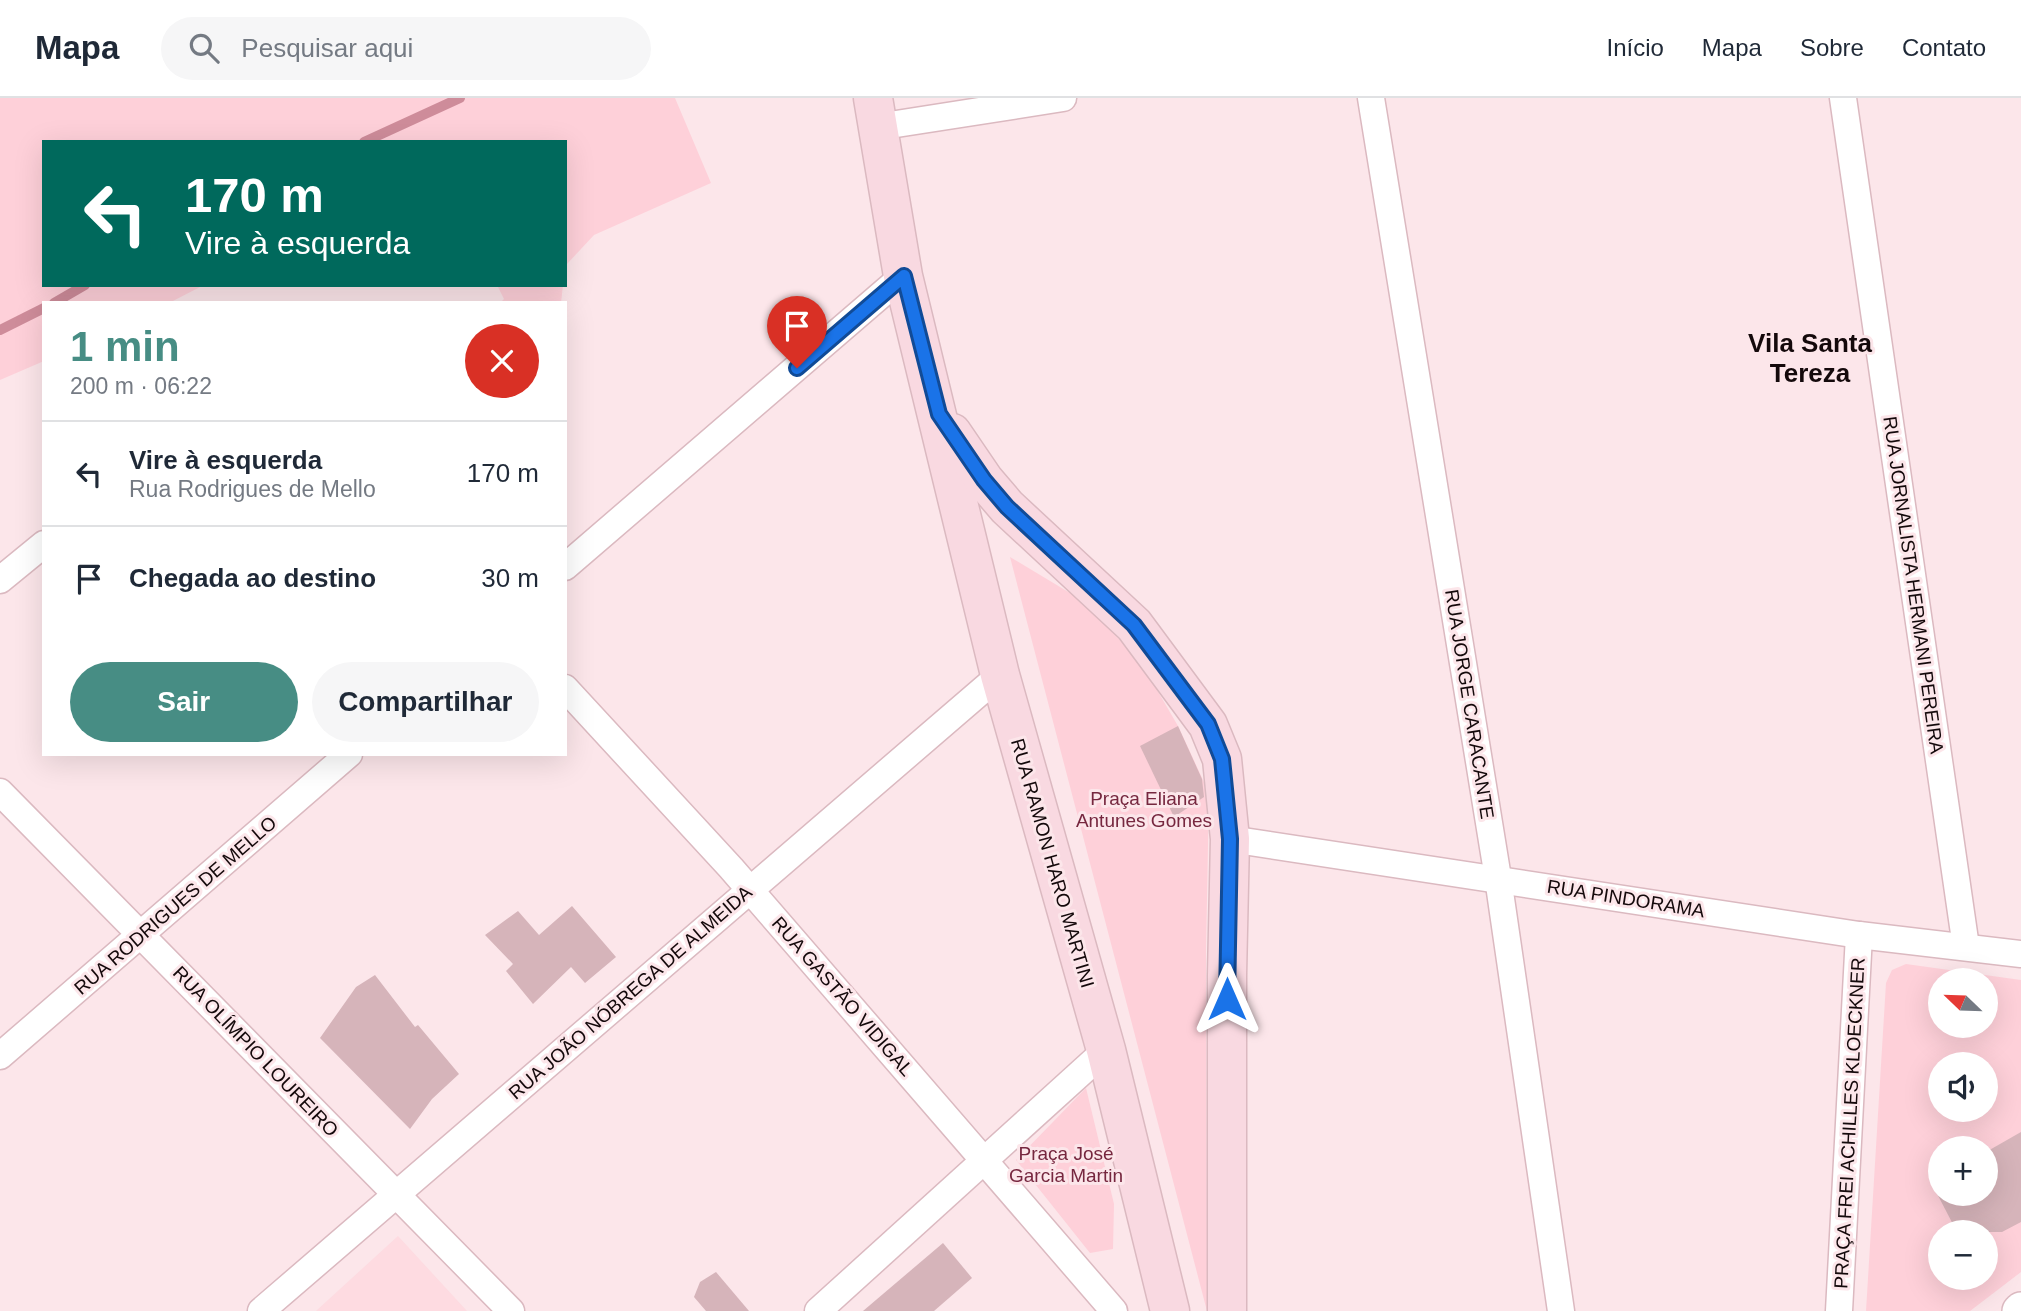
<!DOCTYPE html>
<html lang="pt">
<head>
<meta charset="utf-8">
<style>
	:root { --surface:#fff; --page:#f6f6f7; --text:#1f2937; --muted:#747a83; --line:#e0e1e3; --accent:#478d84 }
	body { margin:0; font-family:Helvetica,sans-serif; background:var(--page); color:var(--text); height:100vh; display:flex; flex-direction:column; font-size:26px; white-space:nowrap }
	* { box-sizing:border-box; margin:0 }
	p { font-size:23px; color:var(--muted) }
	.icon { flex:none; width:38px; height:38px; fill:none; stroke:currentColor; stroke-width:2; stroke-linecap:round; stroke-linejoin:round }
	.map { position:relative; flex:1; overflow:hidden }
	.side { position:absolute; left:42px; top:203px; width:525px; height:455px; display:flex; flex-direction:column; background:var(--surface); border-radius:0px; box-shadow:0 7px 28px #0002 }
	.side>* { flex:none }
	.hud { position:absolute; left:42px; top:42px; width:525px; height:147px; border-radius:0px; box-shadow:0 7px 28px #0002; background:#00695c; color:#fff; overflow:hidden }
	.needle { width:46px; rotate:293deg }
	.buttons { position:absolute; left:1928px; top:870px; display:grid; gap:14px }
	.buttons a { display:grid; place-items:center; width:70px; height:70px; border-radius:50%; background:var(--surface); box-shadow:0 7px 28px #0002; font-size:35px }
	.pin { position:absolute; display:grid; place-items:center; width:60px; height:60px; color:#fff; margin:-72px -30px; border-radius:50% 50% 50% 0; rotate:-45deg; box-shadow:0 0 7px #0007 }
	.pin .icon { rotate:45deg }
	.me { position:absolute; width:77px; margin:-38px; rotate:0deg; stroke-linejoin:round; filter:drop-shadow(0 0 5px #0008) }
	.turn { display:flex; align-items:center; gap:24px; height:147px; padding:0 28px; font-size:32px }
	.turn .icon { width:91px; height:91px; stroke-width:2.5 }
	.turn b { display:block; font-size:49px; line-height:60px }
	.round { display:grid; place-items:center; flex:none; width:74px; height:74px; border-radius:37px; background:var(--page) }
	.summary { display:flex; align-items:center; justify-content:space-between; height:119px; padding:0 28px }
	h1 { font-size:42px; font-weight:600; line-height:52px; color:var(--accent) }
	.cta { display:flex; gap:14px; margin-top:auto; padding:14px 28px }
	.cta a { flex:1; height:80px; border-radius:42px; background:var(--accent); color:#fff; font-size:28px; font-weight:600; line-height:80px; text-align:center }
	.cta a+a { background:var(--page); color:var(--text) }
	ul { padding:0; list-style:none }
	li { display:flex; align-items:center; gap:21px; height:105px; padding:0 28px; border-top:2px solid var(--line) }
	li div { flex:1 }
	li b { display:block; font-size:26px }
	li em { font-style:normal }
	header { display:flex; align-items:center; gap:42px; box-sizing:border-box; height:98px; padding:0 35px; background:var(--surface); border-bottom:2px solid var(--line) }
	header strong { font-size:33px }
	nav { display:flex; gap:38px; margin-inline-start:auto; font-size:24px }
	.search { width:490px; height:63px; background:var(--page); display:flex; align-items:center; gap:18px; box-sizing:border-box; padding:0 24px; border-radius:38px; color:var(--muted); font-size:26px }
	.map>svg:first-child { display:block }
	.built { fill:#fedbe1 }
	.green { fill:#fed0d9; fill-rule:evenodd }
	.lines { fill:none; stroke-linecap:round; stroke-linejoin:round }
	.stream { stroke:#ce8c9a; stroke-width:10 }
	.building { fill:#d6b4ba }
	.minor-casing { stroke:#dbb9c0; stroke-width:29 }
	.tertiary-casing { stroke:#dbb9c0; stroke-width:36 }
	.secondary-casing { stroke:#dbb9c0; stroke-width:41 }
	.minor { stroke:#fff; stroke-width:26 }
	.tertiary { stroke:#fff; stroke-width:33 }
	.secondary { stroke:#f9d9e1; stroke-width:38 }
	.route-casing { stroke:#114b97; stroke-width:18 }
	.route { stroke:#1a73e8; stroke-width:12 }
	.labels { text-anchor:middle; stroke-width:6; stroke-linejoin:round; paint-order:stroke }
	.street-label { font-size:19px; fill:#14090b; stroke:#fce6ea }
	.park-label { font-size:19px; fill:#76273f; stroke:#fce6ea }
	.district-label { font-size:26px; font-weight:bold; fill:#14090b; stroke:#fce6ea }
</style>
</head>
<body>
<header>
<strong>Mapa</strong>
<div class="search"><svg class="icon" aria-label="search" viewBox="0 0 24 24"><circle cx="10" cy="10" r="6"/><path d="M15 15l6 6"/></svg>Pesquisar aqui</div>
<nav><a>Início</a><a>Mapa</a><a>Sobre</a><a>Contato</a></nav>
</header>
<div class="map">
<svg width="2021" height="1213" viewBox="0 0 2021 1213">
	<rect width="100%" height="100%" fill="#fce6ea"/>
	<path class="built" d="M 398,1138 L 467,1213 L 316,1213 Z"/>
	<g class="green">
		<path d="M 0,0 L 675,0 L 711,85 L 594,137 L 567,166 L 565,176 L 565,44 L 44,44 L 44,187 L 204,187 L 169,205 L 44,205 L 44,263 L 0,282 Z"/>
		<path d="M 497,187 L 563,187 L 561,205 L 500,205 L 504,201 Z"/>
		<path d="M 1010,459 L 1085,504 L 1142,566 L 1178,628 L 1209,695 L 1206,853 L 1207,1213 Z"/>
		<path d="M 1906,866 L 2021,882 L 2021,1174 L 1970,1213 L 1866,1213 L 1886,885 L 1892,872 ZM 1941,882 L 1986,882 L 1986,928 L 1941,928 ZM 1941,966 L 1986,966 L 1986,1012 L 1941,1012 ZM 1941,1050 L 1986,1050 L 1986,1096 L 1941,1096 ZM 1941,1134 L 1986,1134 L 1986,1180 L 1941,1180 Z"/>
		<path d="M 1086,990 L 1114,1106 L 1113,1151 L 1090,1155 L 1016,1062 Z"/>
	</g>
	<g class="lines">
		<g class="stream">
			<path d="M 364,44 L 460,0"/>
			<path d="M 54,205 L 85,187"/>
			<path d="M 0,232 L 44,210"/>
		</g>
	</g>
	<g class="building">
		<path d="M 1178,628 L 1202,681 L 1204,699 L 1174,719 L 1140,648 Z"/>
		<path d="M 572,808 L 616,859 L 585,885 L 571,869 L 533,906 L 506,873 L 513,866 L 485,837 L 518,813 L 539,837 Z"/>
		<path d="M 375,877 L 415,929 L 418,927 L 459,976 L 432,1001 L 410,1031 L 320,940 L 356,889 Z"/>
		<path d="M 2021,1034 L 2021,1124 L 2002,1134 L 1957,1134 L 1932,1086 L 1941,1081 L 1941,1096 L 1986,1096 L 1986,1054 Z"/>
		<path d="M 943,1145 L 972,1180 L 934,1213 L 863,1213 Z"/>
		<path d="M 716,1174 L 749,1213 L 706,1213 L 694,1199 L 700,1184 Z"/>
	</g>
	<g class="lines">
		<g class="minor-casing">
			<g id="minor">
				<path d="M 1371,0 L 1498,780 L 1561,1213"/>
				<path d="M 1843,0 L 1966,849"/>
				<path d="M 877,29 L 1063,0"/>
				<path d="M 565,469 L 903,178"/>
				<path d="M 0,482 L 44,446"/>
				<path d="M 565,590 L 731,770 L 1114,1213"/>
				<path d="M 0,694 L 511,1213"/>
				<path d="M 1230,741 L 1859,837 L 2021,856"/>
				<path d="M 0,958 L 349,656"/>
				<path d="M 261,1213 L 1000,577"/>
				<path d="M 818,1213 L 1106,952"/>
				<path d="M 1839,1213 L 1859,837"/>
			</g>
		</g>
		<g class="tertiary-casing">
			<path id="tertiary" d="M 2019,1213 L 2021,1211"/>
		</g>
		<g class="secondary-casing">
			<g id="secondary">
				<path d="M 873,0 L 903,178 L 1000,577 L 1106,952 L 1170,1213"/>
				<path d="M 952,335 L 984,382 L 1007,409 L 1134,527 L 1208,627 L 1222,661 L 1230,741 L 1227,877 L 1227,1213"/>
			</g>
		</g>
		<use href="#minor" class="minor"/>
		<use href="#tertiary" class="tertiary"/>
		<use href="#secondary" class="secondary"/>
	</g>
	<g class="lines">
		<g class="route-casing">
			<path id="route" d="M 797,270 L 904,178 L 939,316 L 984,382 L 1007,409 L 1134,527 L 1208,626 L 1222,661 L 1230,741 L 1227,901"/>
		</g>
		<use href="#route" class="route"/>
	</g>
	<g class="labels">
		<g class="street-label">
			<text transform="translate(1914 487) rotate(82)" y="7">RUA JORNALISTA HERMANI PEREIRA</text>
			<text transform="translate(1470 606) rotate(81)" y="7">RUA JORGE CARACANTE</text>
			<text transform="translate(1053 765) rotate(74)" y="7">RUA RAMON HARO MARTINI</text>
			<text transform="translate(1626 800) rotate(9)" y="7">RUA PINDORAMA</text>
			<text transform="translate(175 807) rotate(-41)" y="7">RUA RODRIGUES DE MELLO</text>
			<text transform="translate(630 894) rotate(-41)" y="7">RUA JOÃO NÓBREGA DE ALMEIDA</text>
			<text transform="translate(843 898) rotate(49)" y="7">RUA GASTÃO VIDIGAL</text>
			<text transform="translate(256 953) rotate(46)" y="7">RUA OLÍMPIO LOUREIRO</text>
			<text transform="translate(1849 1025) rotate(-87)" y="7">PRAÇA FREI ACHILLES KLOECKNER</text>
		</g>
		<g class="park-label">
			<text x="1144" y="707">Praça Eliana<tspan x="1144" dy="22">Antunes Gomes</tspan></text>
			<text x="1066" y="1062">Praça José<tspan x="1066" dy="22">Garcia Martin</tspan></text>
		</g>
		<g class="district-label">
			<text x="1810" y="254">Vila Santa<tspan x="1810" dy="30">Tereza</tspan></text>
		</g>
	</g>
</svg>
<div class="buttons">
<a><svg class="needle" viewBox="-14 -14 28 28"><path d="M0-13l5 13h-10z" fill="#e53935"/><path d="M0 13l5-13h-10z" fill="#747a83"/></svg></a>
<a><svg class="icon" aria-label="sound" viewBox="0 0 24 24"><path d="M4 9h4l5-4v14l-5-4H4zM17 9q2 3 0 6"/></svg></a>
<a>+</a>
<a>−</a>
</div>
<div class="pin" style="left:797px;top:270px;background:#d93025"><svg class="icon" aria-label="arrive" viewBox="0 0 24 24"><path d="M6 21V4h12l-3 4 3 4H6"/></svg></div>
<svg class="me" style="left:1227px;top:901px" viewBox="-20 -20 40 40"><path d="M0-17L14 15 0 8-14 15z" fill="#1a73e8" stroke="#fff" stroke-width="4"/></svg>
<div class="hud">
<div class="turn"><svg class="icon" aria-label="left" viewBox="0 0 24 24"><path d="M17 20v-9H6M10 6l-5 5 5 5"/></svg><div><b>170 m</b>Vire à esquerda</div></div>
</div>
<section class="side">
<div class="summary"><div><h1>1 min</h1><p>200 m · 06:22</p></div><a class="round" style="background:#d93025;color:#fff"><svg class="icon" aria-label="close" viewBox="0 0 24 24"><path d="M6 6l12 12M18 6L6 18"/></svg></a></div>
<ul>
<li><svg class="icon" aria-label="left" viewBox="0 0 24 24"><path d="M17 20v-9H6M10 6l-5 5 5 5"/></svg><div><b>Vire à esquerda</b><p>Rua Rodrigues de Mello</p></div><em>170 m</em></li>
<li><svg class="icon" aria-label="arrive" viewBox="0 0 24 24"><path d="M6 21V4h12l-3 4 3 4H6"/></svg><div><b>Chegada ao destino</b></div><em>30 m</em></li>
</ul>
<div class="cta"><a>Sair</a><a>Compartilhar</a></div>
</section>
</div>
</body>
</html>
